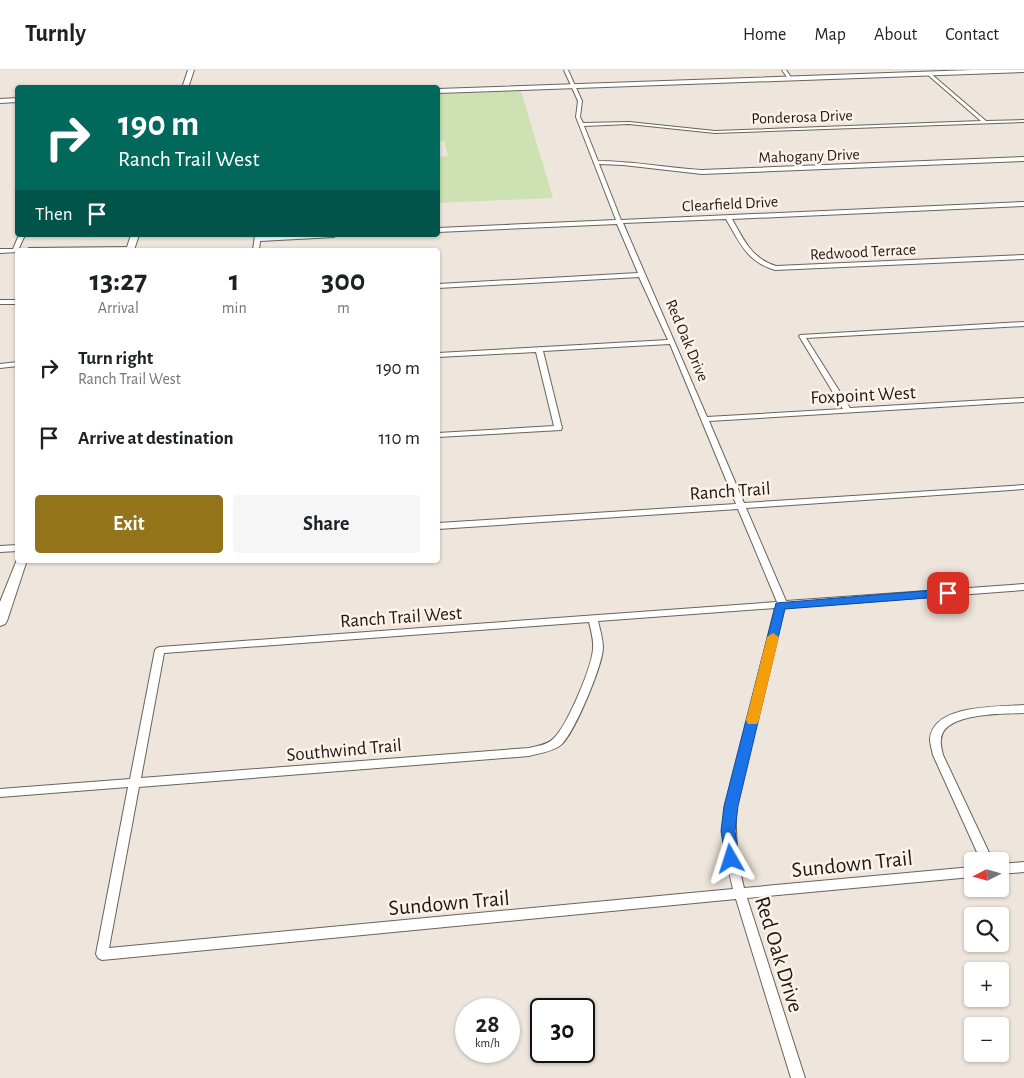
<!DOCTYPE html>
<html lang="en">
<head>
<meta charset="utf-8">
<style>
	:root { --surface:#fff; --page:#f6f6f6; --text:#202124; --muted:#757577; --line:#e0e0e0; --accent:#93741a }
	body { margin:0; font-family:"Alegreya Sans",sans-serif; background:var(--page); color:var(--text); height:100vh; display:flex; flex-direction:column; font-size:19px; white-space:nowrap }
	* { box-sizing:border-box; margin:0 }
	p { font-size:16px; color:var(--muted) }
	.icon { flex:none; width:28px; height:28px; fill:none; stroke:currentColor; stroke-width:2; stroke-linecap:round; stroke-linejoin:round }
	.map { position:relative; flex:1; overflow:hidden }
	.drawer { position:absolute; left:15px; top:178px; width:425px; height:315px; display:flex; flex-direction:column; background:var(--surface); border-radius:5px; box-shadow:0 1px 4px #0004 }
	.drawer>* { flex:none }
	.guide { position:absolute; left:15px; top:15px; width:425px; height:152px; border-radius:5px; box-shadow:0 1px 4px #0004; background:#00695c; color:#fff; overflow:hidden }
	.needle { width:32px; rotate:264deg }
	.fabs { position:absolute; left:964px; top:782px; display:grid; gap:10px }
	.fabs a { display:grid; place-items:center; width:45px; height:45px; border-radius:5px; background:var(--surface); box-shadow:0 1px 4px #0004; font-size:25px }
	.speed { position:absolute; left:455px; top:928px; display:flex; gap:10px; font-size:25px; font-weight:700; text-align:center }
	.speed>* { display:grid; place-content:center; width:65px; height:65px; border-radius:50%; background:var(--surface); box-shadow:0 1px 4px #0004; line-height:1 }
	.speed small { font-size:12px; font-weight:400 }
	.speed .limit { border:2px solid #111; border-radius:8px; background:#fff; color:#111 }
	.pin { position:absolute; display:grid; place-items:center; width:42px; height:42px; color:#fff; margin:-21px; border-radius:10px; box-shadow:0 2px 8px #0006 }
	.me { position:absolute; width:55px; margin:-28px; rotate:354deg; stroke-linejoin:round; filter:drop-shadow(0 0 4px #0008) }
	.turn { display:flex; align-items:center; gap:18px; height:105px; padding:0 20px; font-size:22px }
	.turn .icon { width:65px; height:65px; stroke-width:2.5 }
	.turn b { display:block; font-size:35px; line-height:42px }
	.then { display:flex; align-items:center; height:48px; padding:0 20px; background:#0003; gap:10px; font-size:19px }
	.eta { display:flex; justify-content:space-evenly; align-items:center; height:85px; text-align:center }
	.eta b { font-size:30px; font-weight:700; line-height:35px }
	.primary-button { display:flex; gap:10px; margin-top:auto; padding:10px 20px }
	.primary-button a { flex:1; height:58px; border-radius:5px; background:var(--accent); color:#fff; font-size:20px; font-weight:700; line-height:58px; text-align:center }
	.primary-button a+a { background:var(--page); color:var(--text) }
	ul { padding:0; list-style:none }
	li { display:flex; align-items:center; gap:15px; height:70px; padding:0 20px }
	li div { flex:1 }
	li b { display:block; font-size:19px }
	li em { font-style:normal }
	header { display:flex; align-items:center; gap:30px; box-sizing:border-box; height:70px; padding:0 25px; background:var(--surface); border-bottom:1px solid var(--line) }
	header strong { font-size:24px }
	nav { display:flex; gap:28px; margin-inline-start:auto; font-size:18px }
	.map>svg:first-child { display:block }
	.green { fill:#cee1b3 }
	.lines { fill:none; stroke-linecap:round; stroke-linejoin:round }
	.street-casing { stroke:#6b635b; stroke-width:2 }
	.secondary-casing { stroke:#6b635b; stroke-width:2 }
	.street { fill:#fff; fill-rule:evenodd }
	.secondary { fill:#fff; fill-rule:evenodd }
	.route { fill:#1a73e8; stroke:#114b97 }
	.slow { fill:#f59e0b }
	.labels { text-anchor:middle; stroke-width:5; stroke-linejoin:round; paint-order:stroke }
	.far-street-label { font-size:16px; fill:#1d1916; stroke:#fcf2e9 }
	.street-label { font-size:19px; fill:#1d1916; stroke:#fcf2e9 }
	.near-street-label { font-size:22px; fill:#1d1916; stroke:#fcf2e9 }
</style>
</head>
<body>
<header>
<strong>Turnly</strong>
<nav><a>Home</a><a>Map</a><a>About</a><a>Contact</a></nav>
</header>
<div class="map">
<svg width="1024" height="1008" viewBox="0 0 1024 1008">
	<rect width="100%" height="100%" fill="#eee5dc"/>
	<path class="green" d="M 521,21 L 553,128 L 438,133 L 438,87 L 448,86 L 444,71 L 438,71 L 438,24 Z"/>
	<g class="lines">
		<g class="street-casing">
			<g id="street">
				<path d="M 564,0 L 568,0 L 582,31 L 580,47 L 583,53 L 629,52 L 715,61 L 981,51 L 928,5 L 930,3 L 986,51 L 1024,50 L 1024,52 L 715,63 L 629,54 L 584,56 L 598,91 C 633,91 667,98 702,100 L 1024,87 L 1024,91 L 702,104 L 623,95 L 599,94 L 621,150 L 1024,132 L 1024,136 L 732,149 C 744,170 751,188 776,196 L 1024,185 L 1024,189 L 775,200 C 747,192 740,173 726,149 L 623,153 L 707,347 L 843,339 L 799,266 L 800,265 L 1024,252 L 1024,256 L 806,268 L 850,338 L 1024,328 L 1024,332 L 709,351 L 744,433 L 1024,415 L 1024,419 L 746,438 L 786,531 L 1024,514 L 1024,520 L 784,538 L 736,736 C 735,764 737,791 744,818 L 972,797 L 972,807 L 747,828 L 805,1008 L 791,1008 L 736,829 L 102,890 L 98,888 L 96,884 L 128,717 L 0,727 L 0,719 L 130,709 L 155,580 L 157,578 L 160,577 L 777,532 L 738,439 L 438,459 L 438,453 L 736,434 L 670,274 L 543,281 L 562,358 L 561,360 L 438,367 L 438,363 L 554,356 L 536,282 L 438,287 L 438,283 L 668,270 L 639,207 L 438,218 L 438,214 L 638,203 L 617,154 L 438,162 L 438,158 L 616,150 L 576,47 L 578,31 ZM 775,538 L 726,736 C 723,765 726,791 733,819 L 109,878 L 139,717 L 529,686 C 539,683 553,682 562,674 C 575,661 602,597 603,578 C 603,569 600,560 598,551 ZM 589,552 C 591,561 594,570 593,579 C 592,597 567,656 554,668 C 548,675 537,676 529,678 L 141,708 L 164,583 Z"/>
				<path d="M 782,0 L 786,0 L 793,10 L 789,10 Z"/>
				<path d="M 19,165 L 25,165 L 19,178 L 21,180 L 18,180 L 18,182 L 0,183 L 0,179 L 13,179 Z"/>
				<path d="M 255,165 L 261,165 L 261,167 L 337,165 L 334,167 L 260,171 L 259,180 L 253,180 Z"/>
				<path d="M 132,177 L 132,179 L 130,180 L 26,180 L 29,178 Z"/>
				<rect x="0" y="230" width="18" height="4"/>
				<path d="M 18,292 L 18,296 L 0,298 L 0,294 Z"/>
				<path d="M 18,475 L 18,481 L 0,482 L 0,476 Z"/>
				<path d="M 1024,635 L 1024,643 C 1004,644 942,642 941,670 C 940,674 942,680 943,685 L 993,791 L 981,791 L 933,685 C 932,680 930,674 930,669 C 933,634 999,637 1024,635 Z"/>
				<path d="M 1024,792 L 1024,802 L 1000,804 L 1000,794 Z"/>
			</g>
		</g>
		<g class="secondary-casing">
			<g id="secondary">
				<path d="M 188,0 L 194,0 L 188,18 L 182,18 Z"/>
				<path d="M 972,0 L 1024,0 L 1024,2 L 438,23 L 438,19 Z"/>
				<path d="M 18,28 L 18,32 L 0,33 L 0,29 Z"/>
				<path d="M 131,165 L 139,165 L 134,180 L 126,180 Z"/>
				<path d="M 18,487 L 18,490 L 27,490 L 7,551 L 5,554 L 0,556 L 0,532 Z"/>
			</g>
		</g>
		<use href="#street" class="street"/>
		<use href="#secondary" class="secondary"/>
	</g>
	<path class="route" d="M 948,519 L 954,523 L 952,526 L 785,539 L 738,736 L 735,761 L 739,789 L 736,793 L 731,795 L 726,793 L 721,761 L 724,736 L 776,533 Z"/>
	<path class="slow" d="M 773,563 L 779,567 L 759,650 L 757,654 L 748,654 L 746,650 L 767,567 Z"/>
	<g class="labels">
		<g class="far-street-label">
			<text transform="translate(802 46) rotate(-2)" y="6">Ponderosa Drive</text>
			<text transform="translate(809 85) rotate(-2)" y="6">Mahogany Drive</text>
			<text transform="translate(730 133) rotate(-3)" y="6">Clearfield Drive</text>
			<text transform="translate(863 181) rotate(-3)" y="6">Redwood Terrace</text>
			<text transform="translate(688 270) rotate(67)" y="6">Red Oak Drive</text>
		</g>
		<g class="street-label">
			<text transform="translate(863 324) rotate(-3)" y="7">Foxpoint West</text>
			<text transform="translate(730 420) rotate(-4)" y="7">Ranch Trail</text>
			<text transform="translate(401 546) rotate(-4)" y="7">Ranch Trail West</text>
			<text transform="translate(344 679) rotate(-5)" y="7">Southwind Trail</text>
		</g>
		<g class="near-street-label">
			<text transform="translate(852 793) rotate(-6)" y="8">Sundown Trail</text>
			<text transform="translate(449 832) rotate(-5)" y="8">Sundown Trail</text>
			<text transform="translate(780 884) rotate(73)" y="8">Red Oak Drive</text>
		</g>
	</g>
</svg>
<div class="fabs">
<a><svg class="needle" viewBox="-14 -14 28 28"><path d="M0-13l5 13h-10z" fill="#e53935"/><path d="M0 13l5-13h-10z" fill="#757577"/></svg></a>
<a><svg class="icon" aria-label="search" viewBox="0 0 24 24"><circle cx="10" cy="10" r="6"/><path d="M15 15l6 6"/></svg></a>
<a>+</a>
<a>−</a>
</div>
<div class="speed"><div>28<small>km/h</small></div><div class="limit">30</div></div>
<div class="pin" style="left:948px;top:523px;background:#d93025"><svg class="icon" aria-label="arrive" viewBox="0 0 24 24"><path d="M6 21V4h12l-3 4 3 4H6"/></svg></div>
<svg class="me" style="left:731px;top:789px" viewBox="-20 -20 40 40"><path d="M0-17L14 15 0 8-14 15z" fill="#1a73e8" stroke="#fff" stroke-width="4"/></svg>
<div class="guide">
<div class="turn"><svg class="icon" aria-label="right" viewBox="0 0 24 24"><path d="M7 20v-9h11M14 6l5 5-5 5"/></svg><div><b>190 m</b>Ranch Trail West</div></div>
<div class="then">Then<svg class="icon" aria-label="arrive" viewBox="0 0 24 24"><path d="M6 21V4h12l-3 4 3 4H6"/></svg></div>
</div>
<section class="drawer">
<div class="eta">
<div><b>13:27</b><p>Arrival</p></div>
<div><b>1</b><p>min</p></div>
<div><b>300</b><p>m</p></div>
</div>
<ul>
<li><svg class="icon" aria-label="right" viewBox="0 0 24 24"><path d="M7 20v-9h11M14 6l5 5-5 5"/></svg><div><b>Turn right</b><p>Ranch Trail West</p></div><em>190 m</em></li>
<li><svg class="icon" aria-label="arrive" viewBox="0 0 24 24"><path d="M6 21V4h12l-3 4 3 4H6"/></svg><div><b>Arrive at destination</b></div><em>110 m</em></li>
</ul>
<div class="primary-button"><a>Exit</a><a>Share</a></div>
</section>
</div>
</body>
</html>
